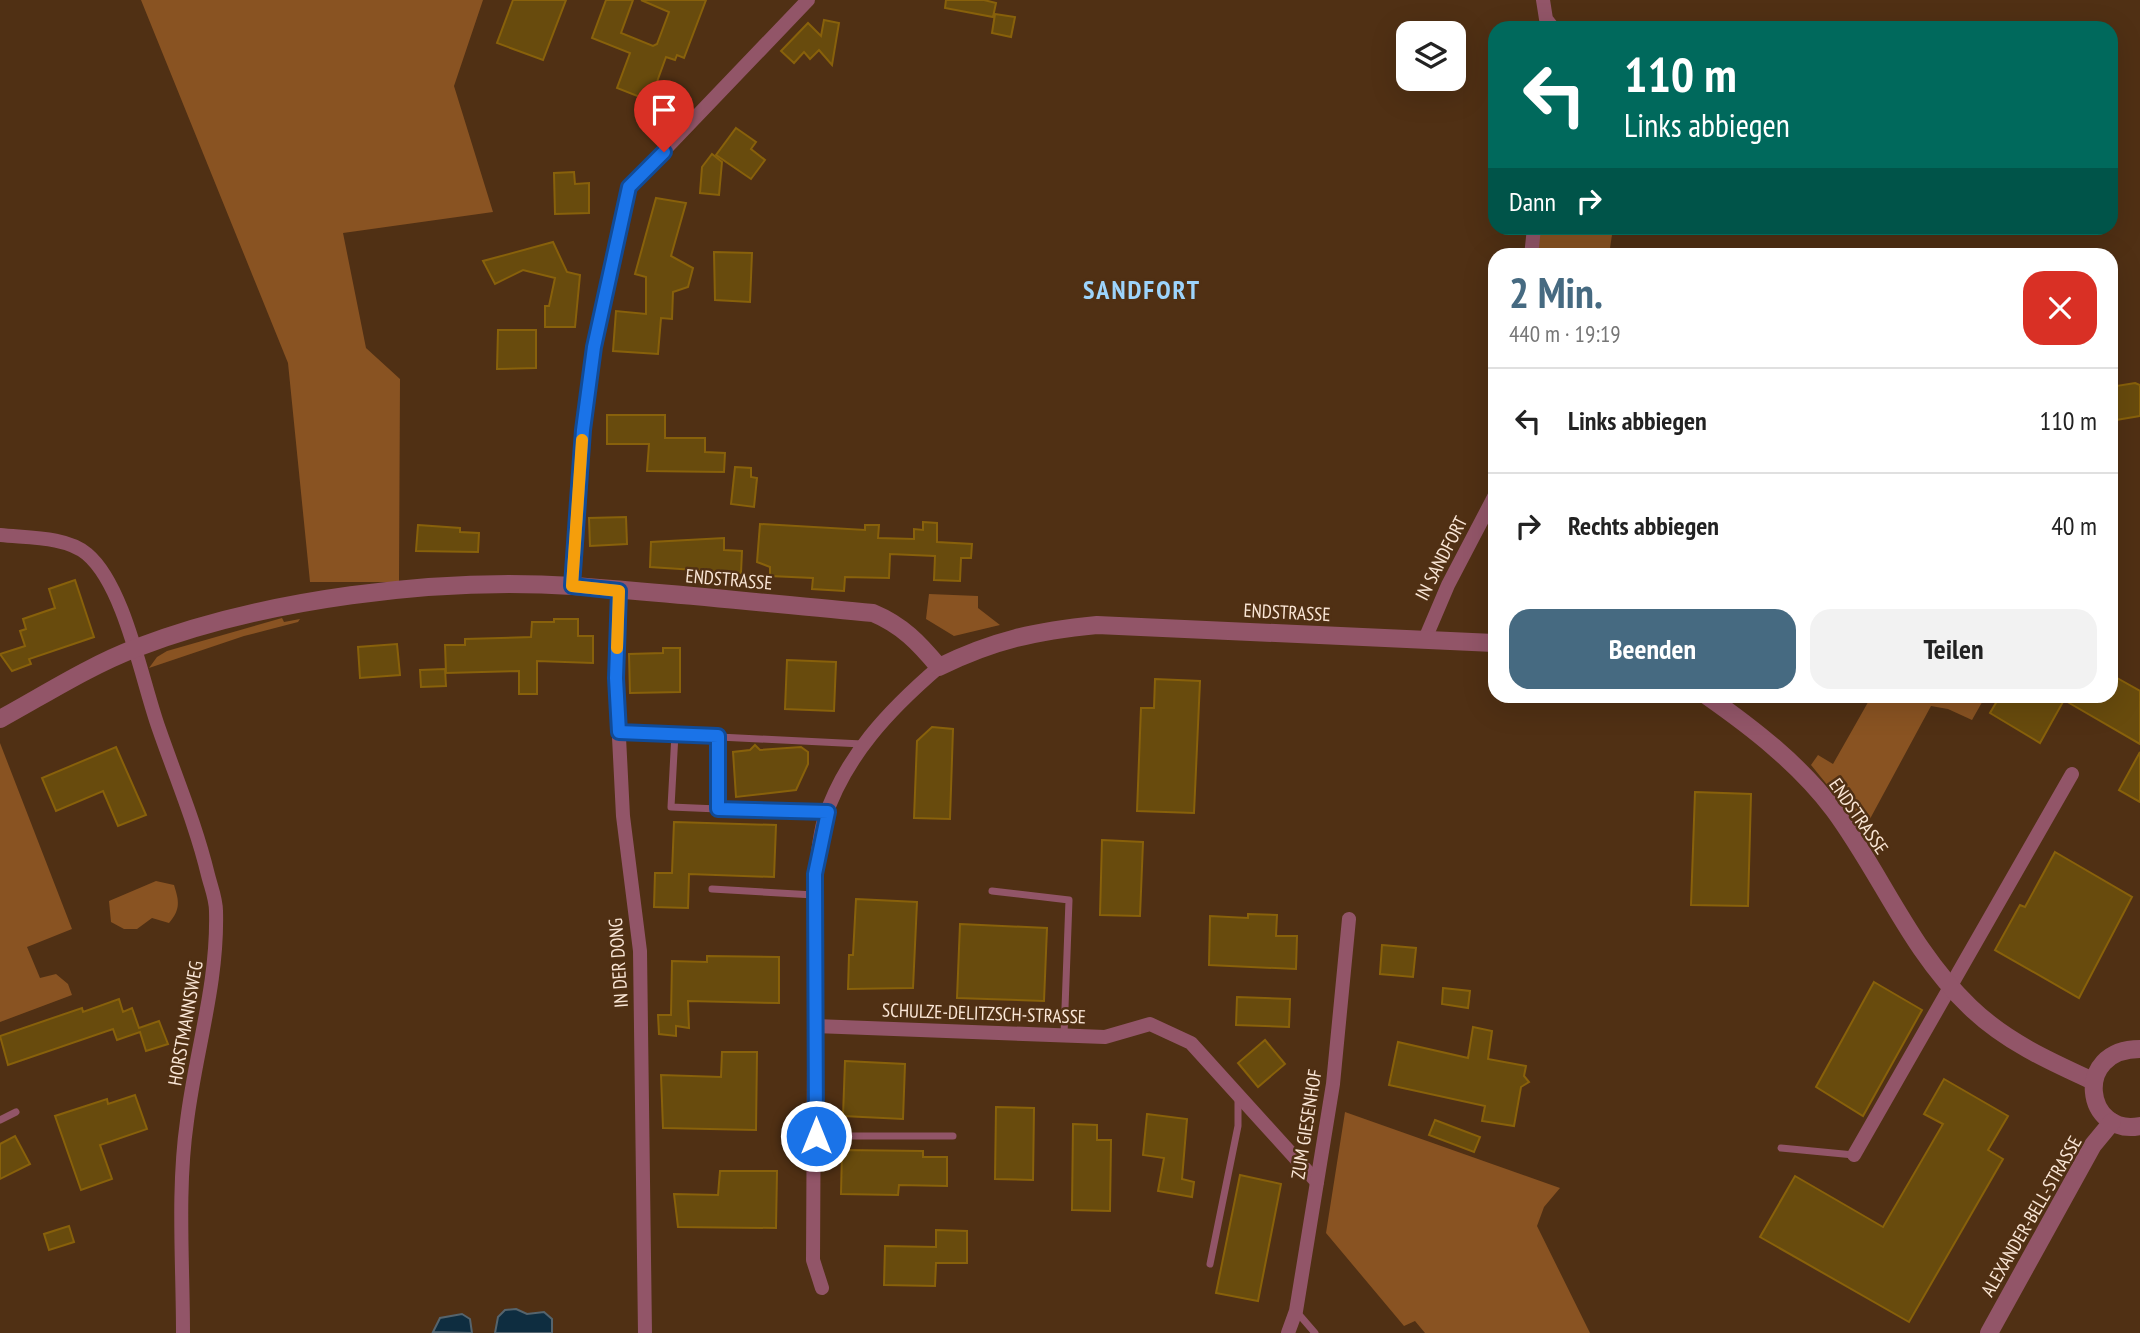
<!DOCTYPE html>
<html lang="de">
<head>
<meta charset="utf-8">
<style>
	:root { --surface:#fff; --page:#f2f2f2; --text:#222; --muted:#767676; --line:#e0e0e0; --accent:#466a81 }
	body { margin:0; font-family:"PT Sans Narrow",sans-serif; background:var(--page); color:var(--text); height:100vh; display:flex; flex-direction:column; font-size:26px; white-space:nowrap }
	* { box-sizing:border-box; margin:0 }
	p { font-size:23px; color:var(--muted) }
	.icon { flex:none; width:38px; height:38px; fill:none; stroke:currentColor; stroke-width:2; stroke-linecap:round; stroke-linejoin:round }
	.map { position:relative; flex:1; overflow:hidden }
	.panel { position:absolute; left:1488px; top:248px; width:630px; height:455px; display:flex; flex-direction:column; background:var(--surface); border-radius:21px; box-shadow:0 7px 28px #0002 }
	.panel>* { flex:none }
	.top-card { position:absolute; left:1488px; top:21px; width:630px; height:214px; border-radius:21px; box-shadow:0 7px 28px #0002; background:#00695c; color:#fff; overflow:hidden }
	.tools { position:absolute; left:1396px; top:21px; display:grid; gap:14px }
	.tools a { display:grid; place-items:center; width:70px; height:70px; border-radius:14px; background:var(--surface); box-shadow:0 7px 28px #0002; font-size:35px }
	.pin { position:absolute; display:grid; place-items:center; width:60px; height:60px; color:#fff; margin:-72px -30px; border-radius:50% 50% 50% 0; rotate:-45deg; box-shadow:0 0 7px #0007 }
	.pin .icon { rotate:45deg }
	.me { position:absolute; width:77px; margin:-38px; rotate:0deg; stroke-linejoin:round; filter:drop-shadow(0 0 5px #0008) }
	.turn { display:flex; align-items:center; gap:24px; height:147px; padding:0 21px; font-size:32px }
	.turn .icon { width:91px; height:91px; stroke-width:2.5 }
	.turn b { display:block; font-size:49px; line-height:60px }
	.then { display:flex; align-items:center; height:66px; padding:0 21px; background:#0003; gap:14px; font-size:26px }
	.round { display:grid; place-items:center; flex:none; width:74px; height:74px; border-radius:21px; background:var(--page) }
	.overview { display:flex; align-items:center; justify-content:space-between; height:119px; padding:0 21px }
	h1 { font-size:42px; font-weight:800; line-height:52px; color:var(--accent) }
	.button { display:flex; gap:14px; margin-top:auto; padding:14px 21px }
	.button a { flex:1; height:80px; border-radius:21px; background:var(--accent); color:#fff; font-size:28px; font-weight:800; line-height:80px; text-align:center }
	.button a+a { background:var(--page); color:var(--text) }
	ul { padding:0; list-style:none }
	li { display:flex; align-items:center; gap:21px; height:105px; padding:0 21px; border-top:2px solid var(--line) }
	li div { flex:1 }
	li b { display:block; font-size:26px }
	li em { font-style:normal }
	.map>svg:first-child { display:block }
	.green { fill:#895322 }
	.water { fill:#0e2d40; stroke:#55646d; stroke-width:2 }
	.building { fill:#684b0d; stroke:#88610b; stroke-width:2 }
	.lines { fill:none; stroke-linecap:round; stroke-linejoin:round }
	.service { stroke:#925568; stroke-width:7 }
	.minor { stroke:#925568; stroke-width:14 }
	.tertiary { stroke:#925568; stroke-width:18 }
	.route-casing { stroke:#114b97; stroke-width:18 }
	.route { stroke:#1a73e8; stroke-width:12 }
	.slow { stroke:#f59e0b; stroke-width:12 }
	.labels { text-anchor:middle; stroke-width:5; stroke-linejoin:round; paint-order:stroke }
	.street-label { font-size:19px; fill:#fae6d6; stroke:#503014 }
	.district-label { font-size:26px; font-weight:bold; letter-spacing:2px; fill:#9dd4fc; stroke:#503014 }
</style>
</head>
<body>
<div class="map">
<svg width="2140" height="1333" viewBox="0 0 2140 1333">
	<rect width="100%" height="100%" fill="#503014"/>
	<g class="green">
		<path d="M 141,0 L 483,0 L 454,86 L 493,212 L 343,233 L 366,348 L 400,379 L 399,582 L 310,582 L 288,363 Z"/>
		<path d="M 1540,228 L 1613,228 L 1609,255 L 1537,256 Z"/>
		<path d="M 929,594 L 978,596 L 978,608 L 1000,625 L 954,636 L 926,619 Z"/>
		<path d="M 282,618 L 284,622 L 300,619 L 298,622 L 244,636 L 149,668 L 157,657 L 167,651 Z"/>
		<path d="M 1871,697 L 1985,697 L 1972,720 L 1948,709 L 1931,706 L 1864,830 L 1811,765 L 1818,755 L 1833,764 Z"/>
		<path d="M 0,743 L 72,929 L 27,947 L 40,978 L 56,974 L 68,984 L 72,995 L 0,1022 Z"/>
		<path d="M 156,881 L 174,885 C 179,901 181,909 169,923 L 152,918 L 137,929 L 124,929 L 111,922 L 109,901 Z"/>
		<path d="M 1345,1112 L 1560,1188 L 1544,1207 L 1537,1226 L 1590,1333 L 1425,1333 L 1415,1321 L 1404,1326 L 1326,1233 Z"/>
	</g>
	<g class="water">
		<path d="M 516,1309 L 527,1314 L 544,1312 L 552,1319 L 552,1333 L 495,1333 L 498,1317 L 505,1310 Z"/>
		<path d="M 462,1314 L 470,1319 L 472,1333 L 433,1332 L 440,1318 Z"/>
	</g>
	<g class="building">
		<path d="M 513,0 L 566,0 L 543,60 L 497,43 Z"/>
		<path d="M 606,0 L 633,0 L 621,33 L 653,46 L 657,44 L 669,12 L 641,0 L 706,0 L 684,58 L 677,55 L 675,60 L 666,57 L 650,101 L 617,88 L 630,53 L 592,38 Z"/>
		<path d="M 946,0 L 984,0 L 996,3 L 993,17 L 945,8 Z"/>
		<path d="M 995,14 L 1015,17 L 1011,37 L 992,33 Z"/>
		<path d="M 824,20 L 839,23 L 832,65 L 819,50 L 810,59 L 804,52 L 794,63 L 781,51 L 808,23 L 821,36 Z"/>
		<path d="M 736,128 L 756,142 L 751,149 L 765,160 L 751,179 L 716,155 Z"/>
		<path d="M 712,154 L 722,162 L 719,195 L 700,193 L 702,167 Z"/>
		<path d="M 574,172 L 575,184 L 589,183 L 589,213 L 555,214 L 554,173 Z"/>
		<path d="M 656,198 L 686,203 L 671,256 L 693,268 L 688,287 L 673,292 L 672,319 L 661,318 L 658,354 L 613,351 L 616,311 L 646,314 L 646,277 L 635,274 Z"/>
		<path d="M 553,242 L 567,272 L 580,275 L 575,327 L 545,327 L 545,306 L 549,306 L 555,278 L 523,270 L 495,284 L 483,261 Z"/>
		<path d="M 714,252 L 752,253 L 750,302 L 715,300 Z"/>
		<path d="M 498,330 L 536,330 L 536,368 L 497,369 Z"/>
		<path d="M 2135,383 L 2140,385 L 2140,416 L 2110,421 L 2110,387 Z"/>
		<path d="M 607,415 L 665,415 L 665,438 L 705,438 L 705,452 L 725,453 L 724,472 L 647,471 L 649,444 L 607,444 Z"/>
		<path d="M 735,467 L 751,468 L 751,477 L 757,478 L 754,507 L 731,504 Z"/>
		<path d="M 626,517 L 627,544 L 590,546 L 589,518 Z"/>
		<path d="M 923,522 L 937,523 L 937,542 L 972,544 L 971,558 L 961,558 L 960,581 L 934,580 L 935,556 L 890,554 L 889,578 L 845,577 L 844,591 L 812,589 L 813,578 L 770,576 L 770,567 L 757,562 L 760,524 L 865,530 L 865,525 L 879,525 L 878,538 L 914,539 L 914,529 L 923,530 Z"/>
		<path d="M 418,525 L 460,528 L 460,532 L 479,533 L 478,552 L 416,551 Z"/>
		<path d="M 724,538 L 724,550 L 742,551 L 741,573 L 650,567 L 651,542 Z"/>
		<path d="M 75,580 L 94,637 L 29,659 L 31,664 L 12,671 L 0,654 L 25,646 L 20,631 L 26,629 L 23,619 L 55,608 L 49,589 Z"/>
		<path d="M 554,619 L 578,619 L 578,636 L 593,636 L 593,663 L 537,661 L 537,694 L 519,694 L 519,671 L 446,673 L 445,645 L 465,645 L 465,639 L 531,637 L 532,622 L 554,622 Z"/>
		<path d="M 397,644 L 400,675 L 360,678 L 358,647 Z"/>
		<path d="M 663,648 L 680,648 L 680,692 L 630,693 L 629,654 L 663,653 Z"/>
		<path d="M 787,660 L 836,662 L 834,711 L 785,709 Z"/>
		<path d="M 445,669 L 446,686 L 421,687 L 420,670 Z"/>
		<path d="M 2110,674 L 2140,691 L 2140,744 L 2064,700 L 2040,743 L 1990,713 L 2000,696 L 2110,696 Z"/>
		<path d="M 1155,679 L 1200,681 L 1194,813 L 1137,811 L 1141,708 L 1154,708 Z"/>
		<path d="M 932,727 L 953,729 L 950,819 L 914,818 L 917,741 Z"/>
		<path d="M 755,745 L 760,750 L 801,747 L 808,752 L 808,764 L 796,790 L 736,797 L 733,752 L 750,750 Z"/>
		<path d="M 116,747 L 146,815 L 118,826 L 103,791 L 56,811 L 42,778 Z"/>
		<path d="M 2140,752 L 2140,802 L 2119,790 Z"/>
		<path d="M 1695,792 L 1751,794 L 1748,906 L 1691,905 Z"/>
		<path d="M 674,822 L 776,825 L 774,877 L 689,874 L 688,908 L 654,907 L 655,873 L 672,873 Z"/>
		<path d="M 1102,840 L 1143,842 L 1140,916 L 1100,915 Z"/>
		<path d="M 2055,852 L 2132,897 L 2079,998 L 1995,950 L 2020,905 L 2025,907 Z"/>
		<path d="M 856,899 L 917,902 L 913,988 L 848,989 L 849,955 L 853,955 Z"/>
		<path d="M 1248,914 L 1277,915 L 1276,936 L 1297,936 L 1296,969 L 1209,965 L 1210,916 L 1248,918 Z"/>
		<path d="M 960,924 L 1047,928 L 1044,1001 L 957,998 Z"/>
		<path d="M 1382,945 L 1416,948 L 1413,977 L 1380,974 Z"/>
		<path d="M 707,956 L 779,957 L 779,1003 L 688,1001 L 689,1028 L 676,1026 L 676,1036 L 659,1034 L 658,1015 L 671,1015 L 672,961 L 707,962 Z"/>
		<path d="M 1874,982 L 1922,1010 L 1863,1116 L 1816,1087 Z"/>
		<path d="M 1443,988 L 1470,991 L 1468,1008 L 1442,1004 Z"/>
		<path d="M 1237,997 L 1290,999 L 1289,1027 L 1236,1025 Z"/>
		<path d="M 119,999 L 123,1012 L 132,1008 L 139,1028 L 159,1021 L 168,1044 L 146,1051 L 140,1032 L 117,1040 L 113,1029 L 8,1065 L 0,1036 L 82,1008 L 83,1012 Z"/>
		<path d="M 1473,1027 L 1492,1031 L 1488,1059 L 1526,1066 L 1524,1076 L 1529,1082 L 1521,1087 L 1514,1126 L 1482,1121 L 1485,1106 L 1389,1085 L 1398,1042 L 1468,1058 Z"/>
		<path d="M 1265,1040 L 1285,1064 L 1258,1087 L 1238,1063 Z"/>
		<path d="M 722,1052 L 757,1052 L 756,1130 L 663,1128 L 661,1075 L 721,1077 Z"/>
		<path d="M 845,1061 L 905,1064 L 903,1119 L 843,1116 Z"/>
		<path d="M 1944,1079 L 2008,1116 L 1988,1150 L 2003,1159 L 1909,1322 L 1760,1237 L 1795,1176 L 1883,1227 L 1943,1124 L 1924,1114 Z"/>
		<path d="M 135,1095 L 147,1129 L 100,1145 L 112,1179 L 81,1190 L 55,1116 L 107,1099 L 108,1104 Z"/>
		<path d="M 996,1107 L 1034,1108 L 1033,1180 L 995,1179 Z"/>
		<path d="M 1147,1114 L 1187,1119 L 1182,1179 L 1194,1182 L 1192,1197 L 1158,1191 L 1164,1158 L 1143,1155 Z"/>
		<path d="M 1435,1120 L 1480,1137 L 1474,1152 L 1429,1135 Z"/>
		<path d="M 1073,1124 L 1097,1125 L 1097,1140 L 1111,1140 L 1110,1211 L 1072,1210 Z"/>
		<path d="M 15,1136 L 30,1164 L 0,1179 L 0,1144 Z"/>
		<path d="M 842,1150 L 923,1151 L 923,1157 L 947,1157 L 947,1186 L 899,1185 L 898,1195 L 841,1194 Z"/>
		<path d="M 720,1171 L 777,1171 L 776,1228 L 678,1227 L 674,1194 L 718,1195 Z"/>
		<path d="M 1240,1175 L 1281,1184 L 1258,1301 L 1216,1293 Z"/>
		<path d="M 69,1226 L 74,1242 L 49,1250 L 44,1234 Z"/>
		<path d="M 936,1230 L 967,1231 L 967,1263 L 936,1263 L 935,1286 L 884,1285 L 885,1246 L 936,1247 Z"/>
	</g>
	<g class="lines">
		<g class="service">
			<path d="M 619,732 L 862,744"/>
			<path d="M 675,734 L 671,807 L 718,809"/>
			<path d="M 718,736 L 718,809 L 827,812"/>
			<path d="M 712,889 L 814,895"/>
			<path d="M 992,891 L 1069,900 L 1064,1035"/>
			<path d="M 0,1120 L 16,1112"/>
			<path d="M 816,1136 L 953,1136"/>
			<path d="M 1781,1148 L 1854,1155"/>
			<path d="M 1210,1264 L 1238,1126 L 1238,1099"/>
			<path d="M 1296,1311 L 1315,1333"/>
		</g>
		<g class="minor">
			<path d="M 1543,0 L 1546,19 L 1553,28"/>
			<path d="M 1531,256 L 1534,228"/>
			<path d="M 0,535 C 26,538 66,536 87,554 C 125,586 142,682 159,729 C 176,778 196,825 208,875 C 211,887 216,899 216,911 C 218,984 196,1049 187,1121 C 177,1190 183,1263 183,1333"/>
			<path d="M 572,586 L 582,430 L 594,347 L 629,187 L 808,0"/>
			<path d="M 619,591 L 616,678 L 623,816 L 640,951 L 645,1333"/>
			<path d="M 1425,639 L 1448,585 L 1494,497"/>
			<path d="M 815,1026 L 1105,1037 L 1150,1024 L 1191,1043 L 1317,1182"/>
			<path d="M 1854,1155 L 2072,774"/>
			<path d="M 822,1288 L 813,1260 L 815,874 C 818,856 819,837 824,820 C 845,756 889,710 939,667"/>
			<path d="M 1288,1333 L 1296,1311 L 1333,1084 L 1349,919"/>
		</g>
		<g class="tertiary">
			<path d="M 1707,696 C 1754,729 1799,764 1834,810 C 1882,875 1910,950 1970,1007 C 2005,1041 2049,1061 2093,1081"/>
			<path d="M 0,719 C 44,695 89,666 136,648 C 264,599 436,577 573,586 C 673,593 773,604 873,613 C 902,625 919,643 939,667 C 994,640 1036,631 1097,625 L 1494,643"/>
			<path d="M 2140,1049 C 2072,1049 2085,1137 2140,1126"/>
			<path d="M 1989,1333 L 2093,1145 L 2112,1122"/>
		</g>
	</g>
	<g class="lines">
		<g class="route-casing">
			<path id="route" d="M 664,152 L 629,187 L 594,347 L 583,430 L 572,586 L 619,591 L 616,678 L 619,732 L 718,736 L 718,809 L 828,812 L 815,874 L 816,1136"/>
		</g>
		<use href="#route" class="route"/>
		<path class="slow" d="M 582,440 L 572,586 L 619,591 L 617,648"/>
	</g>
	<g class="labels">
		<g class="street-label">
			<text transform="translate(1441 558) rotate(-63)" y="7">IN SANDFORT</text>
			<text transform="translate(729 579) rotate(5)" y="7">ENDSTRASSE</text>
			<text transform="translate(1287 612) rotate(3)" y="7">ENDSTRASSE</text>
			<text transform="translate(1859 816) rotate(55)" y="7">ENDSTRASSE</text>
			<text transform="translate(618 963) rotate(-94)" y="7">IN DER DONG</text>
			<text transform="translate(984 1013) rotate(2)" y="7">SCHULZE-DELITZSCH-STRASSE</text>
			<text transform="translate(185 1023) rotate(-80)" y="7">HORSTMANNSWEG</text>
			<text transform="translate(1306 1124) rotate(-81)" y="7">ZUM GIESENHOF</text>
			<text transform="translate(2031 1216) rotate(-60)" y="7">ALEXANDER-BELL-STRASSE</text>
		</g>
		<g class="district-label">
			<text x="1142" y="299">SANDFORT</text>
		</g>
	</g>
</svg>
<div class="tools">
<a><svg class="icon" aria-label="layers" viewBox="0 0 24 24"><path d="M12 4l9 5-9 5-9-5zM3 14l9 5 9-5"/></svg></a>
</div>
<div class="pin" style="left:664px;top:152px;background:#d93025"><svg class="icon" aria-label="arrive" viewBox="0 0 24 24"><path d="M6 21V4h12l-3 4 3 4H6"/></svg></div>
<svg class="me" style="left:816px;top:1136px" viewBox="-20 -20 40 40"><circle r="17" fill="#1a73e8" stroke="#fff" stroke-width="3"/><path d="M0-11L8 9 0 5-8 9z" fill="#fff"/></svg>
<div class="top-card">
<div class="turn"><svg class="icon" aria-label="left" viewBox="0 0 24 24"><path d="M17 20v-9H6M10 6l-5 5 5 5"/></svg><div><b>110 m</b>Links abbiegen</div></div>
<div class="then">Dann<svg class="icon" aria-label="right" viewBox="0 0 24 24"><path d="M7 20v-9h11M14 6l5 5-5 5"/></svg></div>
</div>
<section class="panel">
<div class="overview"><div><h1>2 Min.</h1><p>440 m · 19:19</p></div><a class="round" style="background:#d93025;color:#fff"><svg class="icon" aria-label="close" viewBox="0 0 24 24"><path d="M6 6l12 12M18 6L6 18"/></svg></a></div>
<ul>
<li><svg class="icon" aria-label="left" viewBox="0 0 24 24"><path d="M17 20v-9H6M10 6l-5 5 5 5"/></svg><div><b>Links abbiegen</b></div><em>110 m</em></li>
<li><svg class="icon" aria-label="right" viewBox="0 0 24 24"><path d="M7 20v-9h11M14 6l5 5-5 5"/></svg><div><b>Rechts abbiegen</b></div><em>40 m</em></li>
</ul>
<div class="button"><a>Beenden</a><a>Teilen</a></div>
</section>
</div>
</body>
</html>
